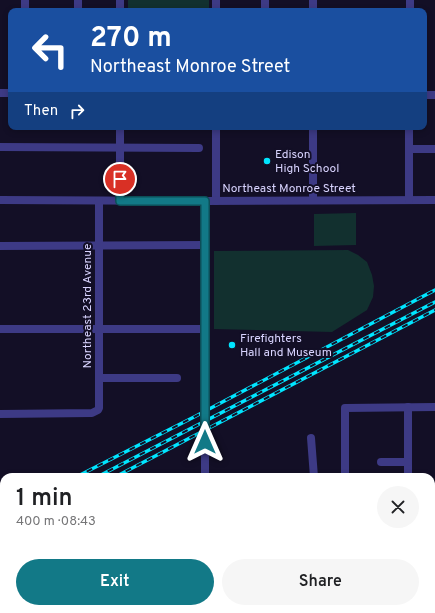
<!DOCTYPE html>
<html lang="en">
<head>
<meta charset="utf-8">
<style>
	:root { --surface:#fff; --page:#f6f6f6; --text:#202124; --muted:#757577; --accent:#127987 }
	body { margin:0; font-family:Overpass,sans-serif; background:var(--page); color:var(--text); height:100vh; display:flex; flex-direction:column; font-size:15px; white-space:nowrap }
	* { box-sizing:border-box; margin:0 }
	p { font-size:13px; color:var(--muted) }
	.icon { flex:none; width:22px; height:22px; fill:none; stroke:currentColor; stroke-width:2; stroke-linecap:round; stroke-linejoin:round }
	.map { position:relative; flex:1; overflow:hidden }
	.sheet { position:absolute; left:0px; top:473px; width:435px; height:140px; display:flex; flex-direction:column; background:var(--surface); border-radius:12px 12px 0 0; box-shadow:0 2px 6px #0003 }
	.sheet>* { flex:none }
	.guide { position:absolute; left:8px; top:8px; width:419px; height:122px; border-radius:8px; box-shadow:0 2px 6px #0003; background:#1a4fa0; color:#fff; overflow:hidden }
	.pin { position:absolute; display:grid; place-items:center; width:34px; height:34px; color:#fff; margin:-17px; border:2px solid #fff; border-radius:50%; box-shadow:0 1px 4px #0007 }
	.me { position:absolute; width:44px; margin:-22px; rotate:0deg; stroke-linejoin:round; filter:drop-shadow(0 0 3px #0008) }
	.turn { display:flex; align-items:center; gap:14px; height:84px; padding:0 16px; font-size:18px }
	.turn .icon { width:52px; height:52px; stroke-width:2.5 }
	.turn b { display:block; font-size:28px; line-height:34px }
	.then { display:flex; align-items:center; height:38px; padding:0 16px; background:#0003; gap:8px; font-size:15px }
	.round { display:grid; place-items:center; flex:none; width:42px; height:42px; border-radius:21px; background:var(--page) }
	.headline { display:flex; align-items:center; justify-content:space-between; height:68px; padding:0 16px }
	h1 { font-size:24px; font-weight:600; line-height:30px }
	.action { display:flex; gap:8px; margin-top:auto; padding:8px 16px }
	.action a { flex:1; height:46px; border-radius:24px; background:var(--accent); color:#fff; font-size:16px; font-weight:600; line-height:46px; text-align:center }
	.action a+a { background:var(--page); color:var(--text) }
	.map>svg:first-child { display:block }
	.green { fill:#12302f }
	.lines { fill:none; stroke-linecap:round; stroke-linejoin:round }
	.minor { stroke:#3d3a85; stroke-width:8 }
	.rail-casing { stroke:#00e5ff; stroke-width:3.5 }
	.rail { stroke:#130f26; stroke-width:2; stroke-dasharray:6; stroke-linecap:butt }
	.route-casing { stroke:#0c4f58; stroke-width:10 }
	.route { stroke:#127987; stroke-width:7 }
	.poi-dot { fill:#00e5ff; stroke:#130f26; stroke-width:1.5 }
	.labels { text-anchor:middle; stroke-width:4; stroke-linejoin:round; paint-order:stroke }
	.poi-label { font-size:12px; fill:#d9d4ff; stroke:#130f26; text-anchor:start }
	.street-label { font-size:12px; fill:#d9d4ff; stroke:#130f26 }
</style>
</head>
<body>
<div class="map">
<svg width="435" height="613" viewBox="0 0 435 613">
	<rect width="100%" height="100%" fill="#130f26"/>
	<g class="green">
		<rect x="128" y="0" width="81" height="11"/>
		<path d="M 356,213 L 356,245 L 314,246 L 314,214 Z"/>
		<path d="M 348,250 L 358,255 L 367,262 L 372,275 L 374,286 L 373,297 L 367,310 L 332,332 L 214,329 L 214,251 Z"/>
	</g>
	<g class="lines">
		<g class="minor">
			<path d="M 25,0 L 25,11"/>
			<path d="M 120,0 L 120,11"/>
			<path d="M 313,0 L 313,11"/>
			<path d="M 78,11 L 78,0"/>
			<path d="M 216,11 L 216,0"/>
			<path d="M 265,11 L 265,0"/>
			<path d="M 410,11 L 410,0"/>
			<path d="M 0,93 L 11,93"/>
			<path d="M 424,95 L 435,95"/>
			<path d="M 216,127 L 216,201"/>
			<path d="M 313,127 L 313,200"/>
			<path d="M 0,147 L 199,148"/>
			<path d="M 409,149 L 435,149"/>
			<path d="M 0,200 L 205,201 L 435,200"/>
			<path d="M 409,200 L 409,127"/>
			<path d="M 120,201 L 120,127"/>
			<path d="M 205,201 L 205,477"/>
			<path d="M 0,246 L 205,245"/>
			<path d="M 0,329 L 205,329"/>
			<path d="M 100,378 L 177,378"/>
			<path d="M 408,407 L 408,477"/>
			<path d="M 0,414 L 92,413 L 98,410 L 99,408 L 99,201"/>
			<path d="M 311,438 L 314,477"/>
			<path d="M 381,462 L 408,462"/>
			<path d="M 145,477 L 146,477"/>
			<path d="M 345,477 L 345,408 L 435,407"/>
			<path d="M 0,498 L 4,498"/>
			<path d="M 431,514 L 435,514"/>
			<path d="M 0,581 L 4,581"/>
			<path d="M 100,609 L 100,613"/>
			<path d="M 194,609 L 194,613"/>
			<path d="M 206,609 L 206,613"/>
			<path d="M 346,609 L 346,613"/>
		</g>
		<g class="rail-casing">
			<g id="rail">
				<path d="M 76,477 L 194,417 L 435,290"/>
				<path d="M 97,477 L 435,302"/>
				<path d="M 115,477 L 435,310"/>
				<path d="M 0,517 L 4,515"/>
				<path d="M 0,527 L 4,525"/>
				<path d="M 0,537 L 4,535"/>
			</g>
		</g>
		<use href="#rail" class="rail"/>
	</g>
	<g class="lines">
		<g class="route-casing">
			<path id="route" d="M 120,179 L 120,201 L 205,201 L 205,442"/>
		</g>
		<use href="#route" class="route"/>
	</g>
	<g class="poi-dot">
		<circle cx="267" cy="161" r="4"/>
		<circle cx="232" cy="345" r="4"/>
	</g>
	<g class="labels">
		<g class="poi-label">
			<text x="275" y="158">Edison<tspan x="275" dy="14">High School</tspan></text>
			<text x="240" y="342">Firefighters<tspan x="240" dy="14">Hall and Museum</tspan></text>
		</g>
		<g class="street-label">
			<text x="289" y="192">Northeast Monroe Street</text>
			<text transform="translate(87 306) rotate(-90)" y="4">Northeast 23rd Avenue</text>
		</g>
	</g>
</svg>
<div class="pin" style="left:120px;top:179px;background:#d93025"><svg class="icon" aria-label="arrive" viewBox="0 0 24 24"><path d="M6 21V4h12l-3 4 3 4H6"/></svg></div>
<svg class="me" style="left:205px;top:442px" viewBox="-20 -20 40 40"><path d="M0-17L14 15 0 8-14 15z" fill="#127987" stroke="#fff" stroke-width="4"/></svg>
<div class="guide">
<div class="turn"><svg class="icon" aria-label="left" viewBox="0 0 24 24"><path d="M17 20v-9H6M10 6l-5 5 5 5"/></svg><div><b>270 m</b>Northeast Monroe Street</div></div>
<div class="then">Then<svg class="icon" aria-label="right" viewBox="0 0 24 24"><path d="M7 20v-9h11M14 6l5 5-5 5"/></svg></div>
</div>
<section class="sheet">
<div class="headline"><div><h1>1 min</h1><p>400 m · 08:43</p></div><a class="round"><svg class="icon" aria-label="close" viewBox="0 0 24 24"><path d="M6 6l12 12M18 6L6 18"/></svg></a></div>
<div class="action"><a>Exit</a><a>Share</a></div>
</section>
</div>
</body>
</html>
